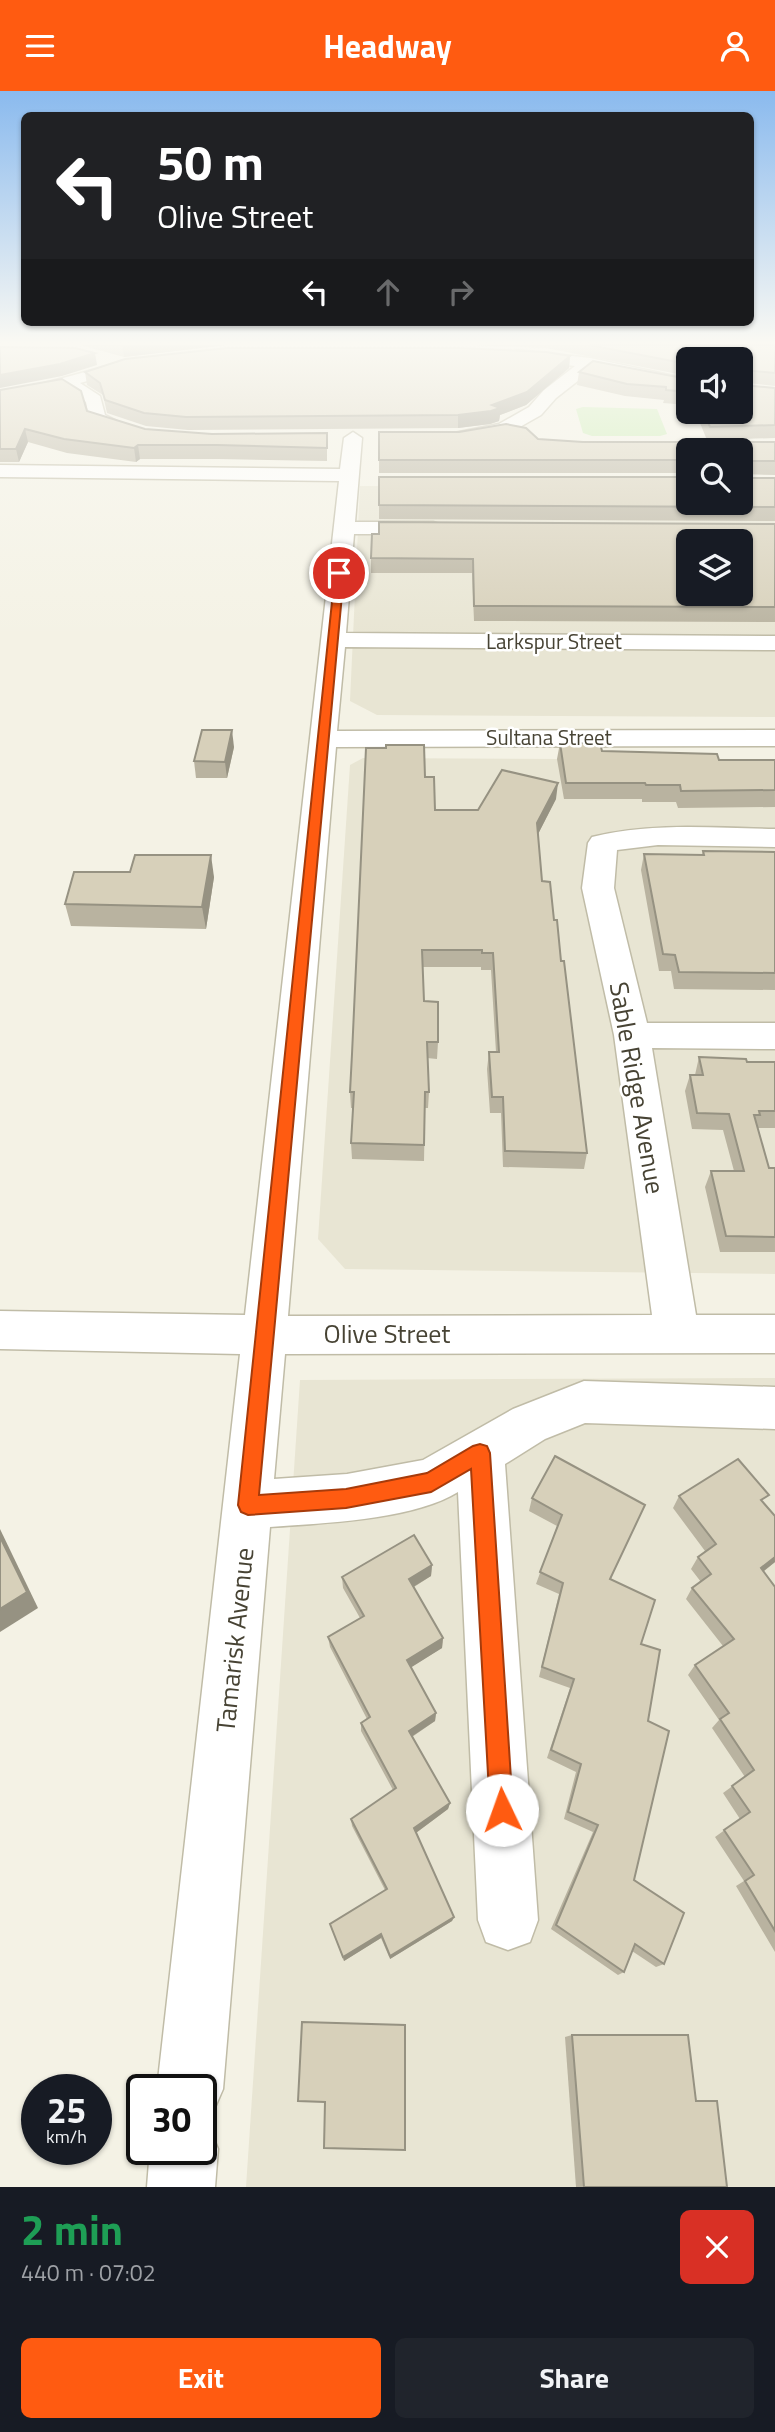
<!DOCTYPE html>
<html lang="en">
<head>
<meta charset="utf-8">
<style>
	:root { --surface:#171b24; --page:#20242c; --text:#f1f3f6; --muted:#9ea1a6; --accent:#ff5b11 }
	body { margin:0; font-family:"Titillium Web",sans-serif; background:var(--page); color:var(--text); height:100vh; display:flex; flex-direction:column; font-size:26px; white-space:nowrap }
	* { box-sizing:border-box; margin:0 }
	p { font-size:23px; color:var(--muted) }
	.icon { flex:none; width:38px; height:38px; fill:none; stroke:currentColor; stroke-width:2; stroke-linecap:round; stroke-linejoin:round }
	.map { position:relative; height:2096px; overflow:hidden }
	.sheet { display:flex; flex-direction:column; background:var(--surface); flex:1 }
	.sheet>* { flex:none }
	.guide { position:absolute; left:21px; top:21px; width:733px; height:214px; border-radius:10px; box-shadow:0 2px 5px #0004; background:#202124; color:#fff; overflow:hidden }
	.controls { position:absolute; left:676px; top:256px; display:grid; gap:14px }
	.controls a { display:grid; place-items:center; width:77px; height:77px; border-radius:10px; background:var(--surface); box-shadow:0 2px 5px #0004; font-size:35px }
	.speed { position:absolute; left:21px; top:1983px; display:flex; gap:14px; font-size:35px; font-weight:700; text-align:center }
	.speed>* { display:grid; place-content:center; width:91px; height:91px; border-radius:50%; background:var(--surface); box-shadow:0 2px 5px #0004; line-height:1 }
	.speed small { font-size:18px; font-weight:400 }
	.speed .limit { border:4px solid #111; border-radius:10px; background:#fff; color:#111 }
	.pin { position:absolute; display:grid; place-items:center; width:60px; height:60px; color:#fff; margin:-30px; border:4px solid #fff; border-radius:50%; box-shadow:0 2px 7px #0007 }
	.me { position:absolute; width:77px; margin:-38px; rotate:357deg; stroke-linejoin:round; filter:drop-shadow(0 0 5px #0008) }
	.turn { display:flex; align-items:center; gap:24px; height:147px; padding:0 21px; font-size:32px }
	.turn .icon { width:91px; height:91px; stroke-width:2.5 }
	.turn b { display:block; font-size:49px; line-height:60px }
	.lanes { display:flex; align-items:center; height:66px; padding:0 21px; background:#0003; justify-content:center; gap:35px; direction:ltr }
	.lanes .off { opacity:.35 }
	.round { display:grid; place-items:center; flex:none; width:74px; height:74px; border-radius:10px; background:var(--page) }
	.overview { display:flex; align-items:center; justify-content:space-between; height:119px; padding:0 21px }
	h1 { font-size:42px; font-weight:700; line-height:52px; color:#1e9e55 }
	.button { display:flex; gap:14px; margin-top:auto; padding:14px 21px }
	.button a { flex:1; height:80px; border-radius:10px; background:var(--accent); color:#fff; font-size:28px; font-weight:700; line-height:80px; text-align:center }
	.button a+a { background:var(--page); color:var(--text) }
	header { display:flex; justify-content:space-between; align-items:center; height:91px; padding:0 21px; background:var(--accent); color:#fff; font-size:32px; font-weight:700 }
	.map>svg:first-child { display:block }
	.residential { fill:#e8e5d3; fill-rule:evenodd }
	.green { fill:#c4ecab }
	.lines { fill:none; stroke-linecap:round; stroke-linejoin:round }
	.minor-casing { stroke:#c0bca7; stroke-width:3 }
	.minor { fill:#fff; fill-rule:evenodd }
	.wall { fill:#b9b3a0 }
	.shaded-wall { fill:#969282 }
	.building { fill:#d7d0ba; stroke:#969282; stroke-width:2; fill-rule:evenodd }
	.route { fill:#ff5b11; stroke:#a63b0b; stroke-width:2 }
	.labels { text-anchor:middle; stroke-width:5; stroke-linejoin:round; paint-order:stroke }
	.far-street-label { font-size:21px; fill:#474334; stroke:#fff }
	.street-label { font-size:26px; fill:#474334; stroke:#fff }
</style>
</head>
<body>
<header><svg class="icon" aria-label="menu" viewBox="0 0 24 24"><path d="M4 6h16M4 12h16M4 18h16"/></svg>Headway<svg class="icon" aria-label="person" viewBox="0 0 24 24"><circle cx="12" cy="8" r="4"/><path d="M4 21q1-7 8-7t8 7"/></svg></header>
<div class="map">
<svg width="775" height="2096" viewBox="0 0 775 2096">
	<rect width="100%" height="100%" fill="#f4f2e5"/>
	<g class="residential">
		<path d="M 360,395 L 688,396 L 688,411 L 740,411 L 775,397 L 775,626 L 377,624 L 350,610 ZM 688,450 L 740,450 L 740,502 L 688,502 Z"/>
		<path d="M 363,667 L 775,669 L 775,1183 L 345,1178 L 318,1148 L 350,674 Z"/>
		<path d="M 775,1287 L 775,2096 L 246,2096 L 300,1289 Z"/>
	</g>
	<path class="green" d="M 583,316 L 657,318 L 667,343 L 660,345 L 592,345 L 583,342 L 576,318 Z"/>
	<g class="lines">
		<g class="minor-casing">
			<g id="minor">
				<path d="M 518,259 L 590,267 L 688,288 L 688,298 L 593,278 L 556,307 L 541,324 L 511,341 L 461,352 L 454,350 L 452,346 L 454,342 L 499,333 L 529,316 L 544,299 L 575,275 L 512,267 L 510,264 L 512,261 Z"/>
				<path d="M 136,267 L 142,269 L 144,272 L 142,275 L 80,292 L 100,305 L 105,324 L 125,334 L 148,340 L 151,344 L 148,348 C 130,353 106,339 90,331 L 86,311 L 65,297 L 0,310 L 0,300 L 34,295 Z"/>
				<path d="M 353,341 L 362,347 L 355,431 L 433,431 L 440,433 L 444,437 L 440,441 L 433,443 L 354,443 L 346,542 L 775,545 L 775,559 L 345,556 L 337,640 L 775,639 L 775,655 L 336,656 L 288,1225 L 652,1224 L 614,944 L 582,797 L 588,752 L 592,746 C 652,731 715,737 775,738 L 775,756 L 658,754 L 617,759 L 614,797 L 647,932 L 775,932 L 775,958 L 652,957 L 696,1224 L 775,1224 L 775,1262 L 285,1263 L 274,1388 L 347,1383 L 423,1369 L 513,1318 L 584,1290 L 775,1296 L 775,1338 L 585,1332 L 545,1348 L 505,1373 L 538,1829 L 530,1851 L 508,1859 L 486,1851 L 478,1829 L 458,1401 C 413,1429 324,1432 270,1436 L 223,1998 L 213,2021 L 201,2026 L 201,1998 L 157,1998 L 240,1263 L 0,1258 L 0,1220 L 245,1224 L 339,390 L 0,386 L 0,374 L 340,378 L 344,347 Z"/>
				<path d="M 201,2031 L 208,2034 L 218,2058 L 215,2096 L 147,2096 L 150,2058 L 201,2058 Z"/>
			</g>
		</g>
		<use href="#minor" class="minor"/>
	</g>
	<g class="wall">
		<path d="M 80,254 L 226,254 L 124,266 Z"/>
		<path d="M 465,254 L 775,254 L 775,295 L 740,291 L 688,268 L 688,285 L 546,257 Z"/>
		<path d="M 570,265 L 569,277 L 526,314 L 500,324 L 499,330 L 490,333 L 458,337 L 188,339 L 146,335 L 107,322 L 103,304 L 87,294 L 85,281 Z"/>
		<path d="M 579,281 L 688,288 L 688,314 L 663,312 L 664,309 L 625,305 L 577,294 Z"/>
		<path d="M 742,294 L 775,297 L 775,347 L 707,349 L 695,320 L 740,320 Z"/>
		<path d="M 0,299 L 87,320 L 145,338 L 212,343 L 327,342 L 327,370 L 219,368 L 140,368 L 136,371 L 67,362 L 28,351 L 19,371 L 0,371 Z"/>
		<path d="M 379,341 L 538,348 L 583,351 L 775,351 L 775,384 L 740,383 L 743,387 L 775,387 L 775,430 L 379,428 L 379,386 L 740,411 L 688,359 L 688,382 L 379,382 Z"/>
		<path d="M 775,433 L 775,531 L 474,530 L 472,482 L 371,482 L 371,467 Z"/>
		<path d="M 560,652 L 602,660 L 719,669 L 775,669 L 775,716 L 678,717 L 676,711 L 642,711 L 642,708 L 564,708 L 557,668 Z"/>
		<path d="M 234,656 L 227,687 L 196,687 L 194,670 Z"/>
		<path d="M 425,686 L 435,719 L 478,719 L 556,708 L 538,743 L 542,790 L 554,829 L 561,870 L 587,1062 L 584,1078 L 503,1076 L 501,1022 L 490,1022 L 487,978 L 489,961 L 496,961 L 491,879 L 481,879 L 481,876 L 423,876 L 424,910 L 438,951 L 437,968 L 427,967 L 429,1001 L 428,1017 L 425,1017 L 424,1070 L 352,1068 L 351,1052 L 353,1017 L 351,1017 L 350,1001 Z"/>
		<path d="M 703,760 L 775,761 L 775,899 L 674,898 L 671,880 L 659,880 L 641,779 L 644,763 L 702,764 Z"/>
		<path d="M 214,786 L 206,838 L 71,835 L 65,813 Z"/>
		<path d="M 699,966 L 747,971 L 775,971 L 775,1037 L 758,1037 L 769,1077 L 775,1077 L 775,1161 L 720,1161 L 705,1096 L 711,1080 L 734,1080 L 723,1039 L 692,1038 L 685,1000 L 690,984 L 695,984 Z"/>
		<path d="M 555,1365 L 610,1489 L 641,1553 L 648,1630 L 634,1789 L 664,1873 L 656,1876 L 632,1860 L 624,1881 L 618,1884 L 551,1838 L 593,1741 L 564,1728 L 576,1681 L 547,1667 L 570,1597 L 539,1586 L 559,1503 L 536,1493 L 557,1435 L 529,1420 L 532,1407 Z"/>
		<path d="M 679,1405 L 764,1412 L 775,1471 L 763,1481 L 775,1496 L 775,1861 L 736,1795 L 744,1790 L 715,1746 L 740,1728 L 723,1702 L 745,1686 L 712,1637 L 719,1629 L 688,1584 L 695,1574 L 723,1555 L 686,1508 L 692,1497 L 701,1491 L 691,1478 L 698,1466 L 705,1460 L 673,1417 Z"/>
		<path d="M 432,1474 L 431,1485 L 414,1496 L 443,1547 L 442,1557 L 411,1576 L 436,1622 L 435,1630 L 412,1646 L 450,1712 L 448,1718 L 416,1742 L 454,1826 L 452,1830 L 390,1868 L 381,1847 L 344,1870 L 330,1833 L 385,1799 L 352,1735 L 351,1728 L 393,1699 L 361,1640 L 361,1632 L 367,1628 L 330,1556 L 328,1546 L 360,1527 L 343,1497 L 342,1486 Z"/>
		<path d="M 572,1944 L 696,2009 L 727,2096 L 576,2096 L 565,1946 Z"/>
	</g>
	<g class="shaded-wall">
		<path d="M 122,254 L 226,254 L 124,266 Z"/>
		<path d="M 95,262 L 97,274 L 62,285 L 0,297 L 0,284 Z"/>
		<path d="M 570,265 L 569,277 L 526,314 L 500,324 L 499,330 L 490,333 L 458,337 L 458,324 Z"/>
		<path d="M 25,338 L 28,351 L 19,371 L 16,358 Z"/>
		<path d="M 138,354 L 140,368 L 136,371 L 134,357 Z"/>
		<path d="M 232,639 L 234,656 L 227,687 L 225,671 Z"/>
		<path d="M 558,692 L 556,708 L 535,749 L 537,732 Z"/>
		<path d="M 211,764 L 214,786 L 206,838 L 202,816 Z"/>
		<path d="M 0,1438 L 38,1517 L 0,1541 Z"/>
		<path d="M 775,1466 L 775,1471 L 752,1489 L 761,1477 Z"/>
		<path d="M 432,1474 L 431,1485 L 408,1499 L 409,1488 Z"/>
		<path d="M 443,1547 L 442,1557 L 407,1579 L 407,1569 Z"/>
		<path d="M 436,1622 L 435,1630 L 408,1648 L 409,1640 Z"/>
		<path d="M 450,1712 L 448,1718 L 413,1744 L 414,1737 Z"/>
		<path d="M 454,1826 L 452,1830 L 390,1868 L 390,1865 Z"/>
		<path d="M 381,1843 L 381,1847 L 344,1870 L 343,1866 Z"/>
	</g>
	<g class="building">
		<path d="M 589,254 L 775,254 L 775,282 L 743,279 L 740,281 L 740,268 L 688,268 L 688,273 Z"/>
		<path d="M 0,256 L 75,257 L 95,262 L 60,273 L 0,284 Z"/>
		<path d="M 227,257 L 460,257 L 546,261 L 570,265 L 527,301 L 492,314 L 500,317 L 491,320 L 458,324 L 186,326 L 144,322 L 105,309 L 100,292 L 85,281 L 125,268 Z"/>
		<path d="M 593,270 L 688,288 L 688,301 L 666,299 L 666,296 L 627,293 L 579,281 Z"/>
		<path d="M 62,288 L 81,300 L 87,320 L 145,338 L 212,343 L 327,342 L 327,357 L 217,354 L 138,354 L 134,357 L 64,348 L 25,338 L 16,358 L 0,358 L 0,299 Z"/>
		<path d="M 740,292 L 742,294 L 775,297 L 775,334 L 710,336 L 703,320 L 740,320 Z"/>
		<path d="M 506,333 L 526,337 L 538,348 L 583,351 L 775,351 L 775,370 L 743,370 L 740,372 L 740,384 L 743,387 L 775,387 L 775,416 L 379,414 L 379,386 L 688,386 L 688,411 L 740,411 L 740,359 L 688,359 L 688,369 L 379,369 L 379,341 L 459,341 Z"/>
		<path d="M 379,431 L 775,433 L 775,516 L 474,515 L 473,468 L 371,467 L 372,443 L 379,443 ZM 688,450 L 740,450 L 740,502 L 688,502 Z"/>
		<path d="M 202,639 L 232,639 L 225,671 L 194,670 Z"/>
		<path d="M 560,652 L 600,652 L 602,660 L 717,663 L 719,669 L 775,669 L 775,699 L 681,700 L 680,694 L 646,694 L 645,692 L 566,692 Z"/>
		<path d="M 386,654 L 424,654 L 425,686 L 434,686 L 435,719 L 478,719 L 502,679 L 558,692 L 537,732 L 542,790 L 550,791 L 554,829 L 557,829 L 561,870 L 564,870 L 587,1062 L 505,1060 L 503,1006 L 492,1006 L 489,961 L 499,961 L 493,862 L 482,862 L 482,859 L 422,859 L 424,910 L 438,911 L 438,951 L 427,951 L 429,1001 L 425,1001 L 424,1054 L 351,1052 L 354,1001 L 350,1001 L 352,963 L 366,657 L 386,657 Z"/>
		<path d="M 703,760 L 775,761 L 775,882 L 679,881 L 675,864 L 663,863 L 644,763 L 704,764 Z"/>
		<path d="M 135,764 L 211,764 L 202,816 L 65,813 L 74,781 L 130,781 Z"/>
		<path d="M 699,966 L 746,968 L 747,971 L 775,971 L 775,1020 L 759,1020 L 760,1024 L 754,1024 L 769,1077 L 775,1077 L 775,1146 L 726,1145 L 711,1080 L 744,1080 L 729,1023 L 697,1022 L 690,984 L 703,984 Z"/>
		<path d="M 555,1365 L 645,1414 L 610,1488 L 655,1509 L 641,1553 L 660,1559 L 648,1630 L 669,1640 L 634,1789 L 684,1822 L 664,1873 L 635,1853 L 624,1881 L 556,1834 L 598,1734 L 568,1721 L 581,1673 L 551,1659 L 574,1588 L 542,1576 L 563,1492 L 540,1481 L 562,1424 L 532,1407 Z"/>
		<path d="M 738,1368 L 769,1404 L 761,1409 L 775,1425 L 775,1466 L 761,1477 L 775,1496 L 775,1840 L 745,1790 L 754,1784 L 724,1739 L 750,1721 L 732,1695 L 754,1679 L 720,1628 L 729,1622 L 695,1574 L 734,1548 L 692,1497 L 711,1483 L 698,1466 L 716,1453 L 679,1405 Z"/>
		<path d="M 414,1444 L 432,1474 L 409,1488 L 443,1547 L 407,1569 L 436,1622 L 409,1640 L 450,1712 L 414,1737 L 454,1826 L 390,1865 L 381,1843 L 343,1866 L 330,1833 L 387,1798 L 351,1728 L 396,1697 L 361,1632 L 370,1626 L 328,1546 L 364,1525 L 342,1486 Z"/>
		<path d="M 0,1446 L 27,1501 L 0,1518 Z"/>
		<path d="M 302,1931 L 405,1934 L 405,2059 L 324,2057 L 325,2011 L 298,2010 Z"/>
		<path d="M 572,1944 L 688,1944 L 696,2010 L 717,2010 L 727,2096 L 584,2096 Z"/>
	</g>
	<linearGradient id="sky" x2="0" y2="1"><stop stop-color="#8abaee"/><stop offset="0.46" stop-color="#faf9f3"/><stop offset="1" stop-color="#faf9f3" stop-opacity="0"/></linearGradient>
	<rect width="775" height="547" fill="url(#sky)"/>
	<path class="route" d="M 339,479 L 344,482 L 259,1404 L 346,1398 L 427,1382 L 473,1355 L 480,1353 L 487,1355 L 490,1362 L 513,1719 L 510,1728 L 502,1731 L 493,1728 L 490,1719 L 471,1378 L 431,1401 L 346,1417 L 248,1424 L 241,1421 L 238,1414 L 335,482 Z"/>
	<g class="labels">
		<g class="far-street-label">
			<text x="554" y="558">Larkspur Street</text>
			<text x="549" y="654">Sultana Street</text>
		</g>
		<g class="street-label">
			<text transform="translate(637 997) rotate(80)" y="9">Sable Ridge Avenue</text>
			<text x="387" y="1252">Olive Street</text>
			<text transform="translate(235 1549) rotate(-84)" y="9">Tamarisk Avenue</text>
		</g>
	</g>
</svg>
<div class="controls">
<a><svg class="icon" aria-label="sound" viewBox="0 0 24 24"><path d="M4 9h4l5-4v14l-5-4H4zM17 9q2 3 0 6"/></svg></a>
<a><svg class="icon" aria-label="search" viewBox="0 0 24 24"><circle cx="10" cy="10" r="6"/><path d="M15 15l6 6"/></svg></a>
<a><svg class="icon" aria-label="layers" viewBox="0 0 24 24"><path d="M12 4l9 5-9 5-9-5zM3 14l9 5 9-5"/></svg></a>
</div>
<div class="speed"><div>25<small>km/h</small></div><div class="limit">30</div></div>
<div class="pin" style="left:339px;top:482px;background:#d93025"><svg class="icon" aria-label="arrive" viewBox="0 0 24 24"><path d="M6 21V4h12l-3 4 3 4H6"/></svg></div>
<svg class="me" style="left:502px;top:1719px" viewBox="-20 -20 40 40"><circle r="19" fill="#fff"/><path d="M0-13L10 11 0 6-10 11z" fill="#ff5b11"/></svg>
<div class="guide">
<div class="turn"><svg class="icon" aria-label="left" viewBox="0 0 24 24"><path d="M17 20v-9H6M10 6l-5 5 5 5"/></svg><div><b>50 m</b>Olive Street</div></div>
<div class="lanes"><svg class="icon" aria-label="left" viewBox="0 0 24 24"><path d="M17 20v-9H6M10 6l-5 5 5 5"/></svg><svg class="icon off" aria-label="ahead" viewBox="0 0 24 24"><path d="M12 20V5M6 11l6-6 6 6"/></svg><svg class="icon off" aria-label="right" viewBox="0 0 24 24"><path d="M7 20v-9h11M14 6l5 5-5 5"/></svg></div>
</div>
</div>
<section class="sheet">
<div class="overview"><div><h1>2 min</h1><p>440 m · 07:02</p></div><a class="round" style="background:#d93025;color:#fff"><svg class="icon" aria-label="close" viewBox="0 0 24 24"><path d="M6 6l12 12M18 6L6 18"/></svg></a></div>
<div class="button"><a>Exit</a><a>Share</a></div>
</section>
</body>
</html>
